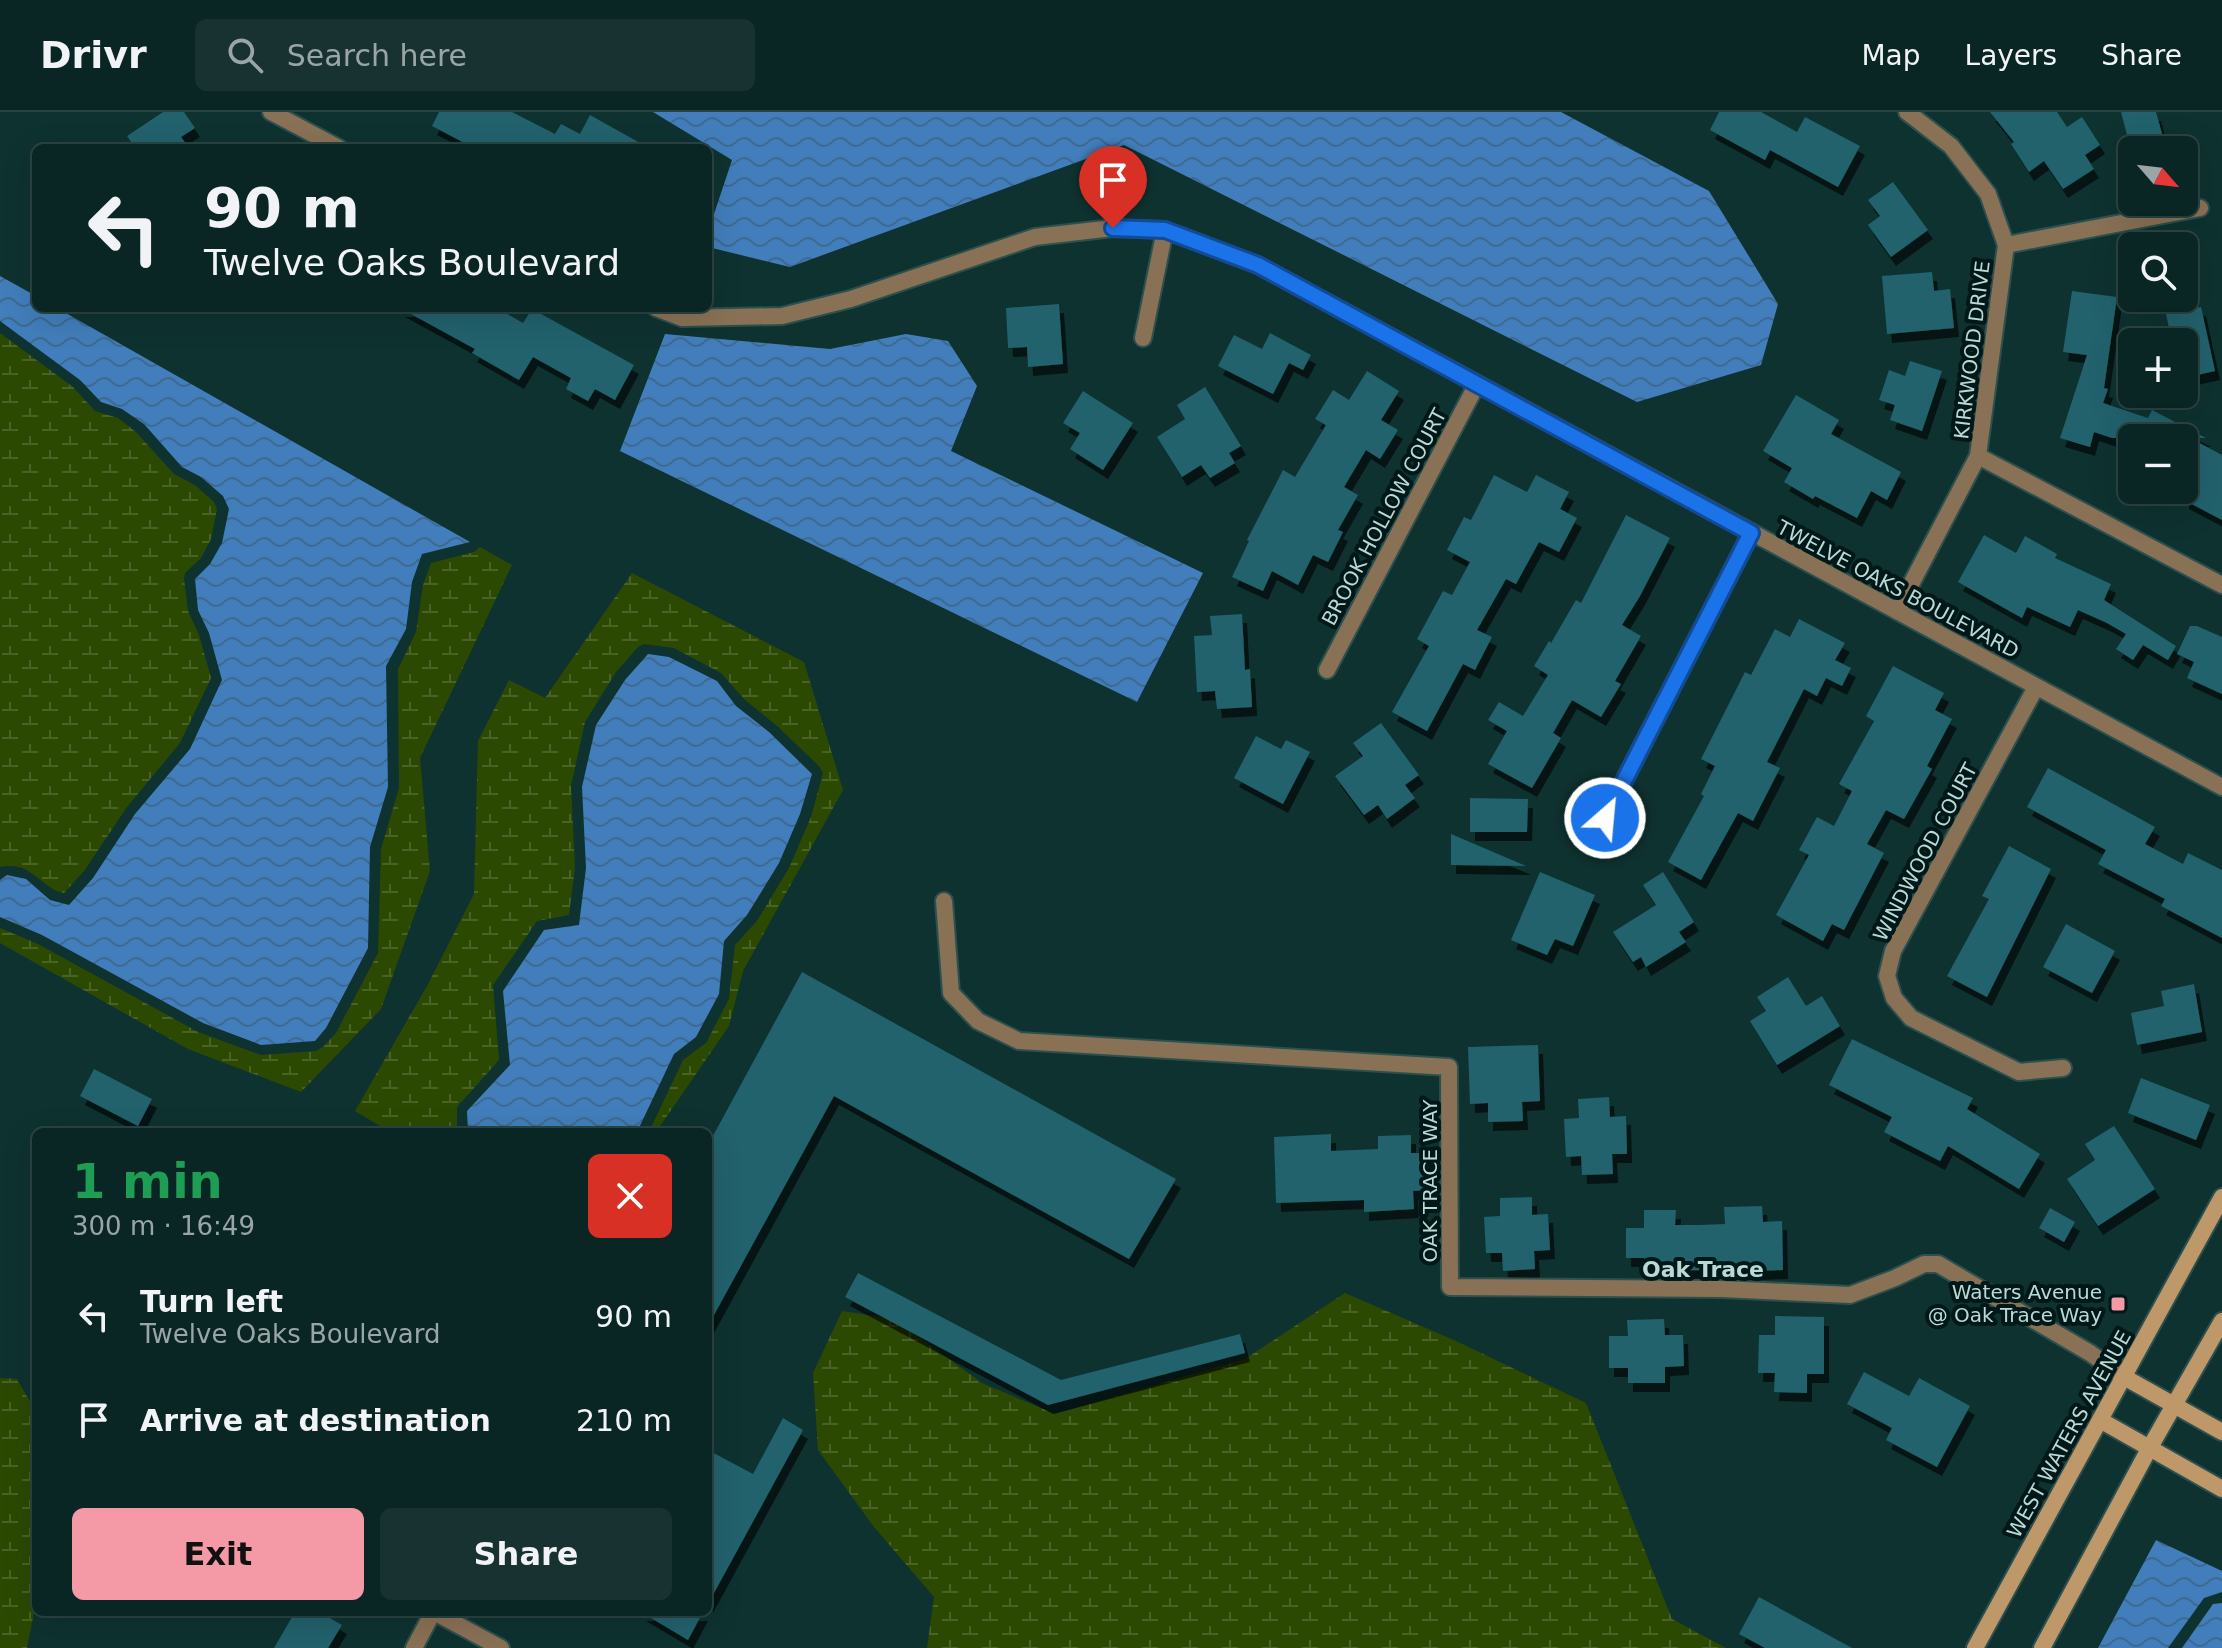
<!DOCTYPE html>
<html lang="en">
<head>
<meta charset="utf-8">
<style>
	:root { --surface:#0a2624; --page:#183231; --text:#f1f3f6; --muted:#99a5a6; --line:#2a4341; --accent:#f49aa6 }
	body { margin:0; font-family:"DejaVu Sans",sans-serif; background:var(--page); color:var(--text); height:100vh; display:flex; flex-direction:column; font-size:30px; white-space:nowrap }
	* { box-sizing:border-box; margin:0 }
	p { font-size:26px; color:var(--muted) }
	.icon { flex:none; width:44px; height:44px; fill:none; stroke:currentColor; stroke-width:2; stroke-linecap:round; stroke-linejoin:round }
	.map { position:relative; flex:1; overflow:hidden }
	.panel { position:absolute; left:32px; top:1016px; width:680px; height:488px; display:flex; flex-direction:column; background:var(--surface); border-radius:12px; box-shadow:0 8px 32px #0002,0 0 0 2px var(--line) }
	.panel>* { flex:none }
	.guide { position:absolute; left:32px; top:32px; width:680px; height:168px; border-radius:12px; box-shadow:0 8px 32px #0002,0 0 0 2px var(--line); background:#0a2624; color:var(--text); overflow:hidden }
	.needle { width:52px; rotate:118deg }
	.controls { position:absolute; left:2118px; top:24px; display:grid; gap:16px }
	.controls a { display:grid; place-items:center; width:80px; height:80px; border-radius:12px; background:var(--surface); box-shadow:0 8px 32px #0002,0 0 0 2px var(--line); font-size:40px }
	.pin { position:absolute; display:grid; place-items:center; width:68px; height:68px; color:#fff; margin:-82px -34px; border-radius:50% 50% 50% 0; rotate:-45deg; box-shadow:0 0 8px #0007 }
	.pin .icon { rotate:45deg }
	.me { position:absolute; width:88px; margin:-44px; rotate:27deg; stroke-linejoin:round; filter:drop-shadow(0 0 6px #0008) }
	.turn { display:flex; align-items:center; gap:28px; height:168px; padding:0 40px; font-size:36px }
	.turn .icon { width:104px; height:104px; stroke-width:2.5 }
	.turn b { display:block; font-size:56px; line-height:68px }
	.round { display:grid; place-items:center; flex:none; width:84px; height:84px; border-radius:12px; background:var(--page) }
	.head { display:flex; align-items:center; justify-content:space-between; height:136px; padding:0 40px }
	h1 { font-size:48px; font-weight:600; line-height:60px; color:#1e9e55 }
	.button { display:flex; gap:16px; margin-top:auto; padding:16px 40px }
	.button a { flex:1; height:92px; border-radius:12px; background:var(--accent); color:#111; font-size:32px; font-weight:600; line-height:92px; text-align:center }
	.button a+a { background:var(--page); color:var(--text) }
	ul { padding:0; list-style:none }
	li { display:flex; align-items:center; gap:24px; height:104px; padding:0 40px }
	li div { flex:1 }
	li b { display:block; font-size:30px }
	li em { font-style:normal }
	header { display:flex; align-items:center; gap:48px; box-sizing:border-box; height:112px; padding:0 40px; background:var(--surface); border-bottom:2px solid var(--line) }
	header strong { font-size:38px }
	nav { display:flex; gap:44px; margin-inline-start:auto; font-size:28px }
	.search { width:560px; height:72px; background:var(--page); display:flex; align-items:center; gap:20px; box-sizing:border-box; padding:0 28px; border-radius:12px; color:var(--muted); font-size:30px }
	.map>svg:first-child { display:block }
	.wetland { fill:url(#wetland-marsh) }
	.water { fill:url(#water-waves) }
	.building { fill:#20626d; filter:url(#shadow) }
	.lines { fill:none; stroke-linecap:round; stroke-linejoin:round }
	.street-casing { stroke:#2d504e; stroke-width:20 }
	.secondary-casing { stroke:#2d504e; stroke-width:20 }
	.street { stroke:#897155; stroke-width:16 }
	.secondary { stroke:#bf986a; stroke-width:16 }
	.route-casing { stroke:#114b97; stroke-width:20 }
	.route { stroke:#1a73e8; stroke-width:14 }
	.poi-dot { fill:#f49aa6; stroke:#001817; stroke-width:3 }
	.labels { text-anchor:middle; stroke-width:8; stroke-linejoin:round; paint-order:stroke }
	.street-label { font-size:20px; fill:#b9d9d6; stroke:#001817 }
	.poi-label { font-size:20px; fill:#b9d9d6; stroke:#001817; text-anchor:end }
	.neighbourhood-label { font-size:22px; font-weight:bold; fill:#b9d9d6; stroke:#001817 }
</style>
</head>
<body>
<header>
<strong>Drivr</strong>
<div class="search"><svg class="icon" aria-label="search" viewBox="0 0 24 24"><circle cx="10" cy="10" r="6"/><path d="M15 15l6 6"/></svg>Search here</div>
<nav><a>Map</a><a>Layers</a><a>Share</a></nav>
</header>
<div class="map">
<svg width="2222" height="1536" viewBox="0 0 2222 1536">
	<defs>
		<pattern id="wetland-marsh" width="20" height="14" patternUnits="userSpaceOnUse" patternTransform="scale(2)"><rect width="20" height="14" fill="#2c4901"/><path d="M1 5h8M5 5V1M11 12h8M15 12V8" fill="none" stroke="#486325"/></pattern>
		<pattern id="water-waves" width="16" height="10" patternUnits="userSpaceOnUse" patternTransform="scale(2)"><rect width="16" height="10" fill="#427ebb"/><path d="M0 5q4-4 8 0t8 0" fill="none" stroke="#3e6990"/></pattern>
		<filter id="shadow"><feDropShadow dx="5" dy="9" stdDeviation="0" flood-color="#0009"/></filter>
	</defs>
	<rect width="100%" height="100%" fill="#0e3230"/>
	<g class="wetland">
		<path d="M 0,221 L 73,275 L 95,299 L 118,306 L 136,320 L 174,362 L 195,373 L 214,390 L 217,397 L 211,427 L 201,446 L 185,461 L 184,466 L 188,499 L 199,523 L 211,566 L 180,631 L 127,695 L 84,759 L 64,781 C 39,776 33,748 0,755 Z"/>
		<path d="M 480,435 L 512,453 L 420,646 L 430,759 L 381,897 L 301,980 L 188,937 L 0,831 L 0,816 L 38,832 L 198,920 L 261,943 L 316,939 L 323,935 L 336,921 L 378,841 L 381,737 L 399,676 L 398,557 L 416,520 L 423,473 L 431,451 L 474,440 Z"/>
		<path d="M 632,461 L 804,550 L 843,678 L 743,859 L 729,914 L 656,1020 L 649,1020 L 683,948 L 706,931 L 729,887 L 735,833 L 757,809 L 789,756 L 811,705 L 823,661 L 819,654 L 776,613 L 744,587 L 721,561 L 674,536 L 644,532 L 638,535 L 616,560 L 585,610 L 571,674 L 575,755 L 569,803 L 537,809 L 493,873 L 499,948 L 457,995 L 457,1020 L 390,1020 L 355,999 L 427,874 L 474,782 L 478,629 L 509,568 L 545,586 Z"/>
		<path d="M 1345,1181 L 1456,1229 L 1586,1291 L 1672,1507 L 1726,1536 L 927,1536 L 934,1485 L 874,1415 L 818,1338 L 813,1261 L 842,1199 L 894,1207 L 982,1271 L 1055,1302 L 1245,1247 Z"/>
		<path d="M 0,1266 L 17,1267 L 36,1300 L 36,1490 L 27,1536 L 0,1536 Z"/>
	</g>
	<g class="water">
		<path d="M 653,0 L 1561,0 L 1709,79 L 1778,192 L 1761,253 L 1637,290 L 1124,33 L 790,155 L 708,135 L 708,120 L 732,48 Z"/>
		<path d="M 0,164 L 36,184 L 36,196 L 57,196 L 470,430 L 422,442 L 412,470 L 406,517 L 386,554 L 388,675 L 370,735 L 368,836 L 326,916 L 315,929 L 261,933 L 203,911 L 42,823 L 0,805 L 0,768 L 7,763 L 26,767 L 50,788 L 69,793 L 93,766 L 135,702 L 190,637 L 222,568 L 209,521 L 198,498 L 195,467 L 210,452 L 222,431 L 229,397 L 223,384 L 201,365 L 182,355 L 144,312 L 122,297 L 101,290 L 80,268 L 0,209 Z"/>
		<path d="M 665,222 L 830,237 L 906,222 L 948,229 L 977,274 L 951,339 L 1203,461 L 1137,590 L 620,339 Z"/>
		<path d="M 648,542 L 669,545 L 717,569 L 736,594 L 769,620 L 812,662 L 800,702 L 779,751 L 747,803 L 724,829 L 719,882 L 696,925 L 674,942 L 637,1020 L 468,1020 L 467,999 L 510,953 L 503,879 L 544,818 L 579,813 L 586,756 L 582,675 L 596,613 L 625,568 Z"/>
		<path d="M 2156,1428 L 2222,1459 L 2222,1480 L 2204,1486 L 2168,1536 L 2098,1536 Z"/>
		<path d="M 2222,1491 L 2222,1536 L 2182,1536 L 2213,1492 Z"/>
	</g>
	<g class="building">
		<path d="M 163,0 L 184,0 L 195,16 L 181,25 L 189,36 L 135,36 L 127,24 Z"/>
		<path d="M 439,0 L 512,0 L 555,22 L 561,12 L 580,22 L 590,3 L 649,36 L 474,36 L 432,14 Z"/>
		<path d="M 1719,0 L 1761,0 L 1797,20 L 1805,5 L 1860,34 L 1838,75 L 1770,38 L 1765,48 L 1710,18 Z"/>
		<path d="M 1990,0 L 2057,0 L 2067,15 L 2082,5 L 2100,33 L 2085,43 L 2094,57 L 2063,77 L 2044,49 L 2029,60 L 2011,32 L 2014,30 Z"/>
		<path d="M 2121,0 L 2156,0 L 2164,29 L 2131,38 Z"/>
		<path d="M 1893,70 L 1928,118 L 1891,145 L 1868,113 L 1880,104 L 1868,88 Z"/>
		<path d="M 1932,160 L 1934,179 L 1950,177 L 1954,216 L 1887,222 L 1882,164 Z"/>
		<path d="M 2072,179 L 2117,185 L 2104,276 L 2108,277 L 2103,291 L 2148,306 L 2152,298 L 2206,326 L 2190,326 L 2222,343 L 2222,408 L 2184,388 L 2184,326 L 2112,326 L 2094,320 L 2090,335 L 2060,326 L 2087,243 L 2063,240 Z"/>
		<path d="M 1059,192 L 1063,252 L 1028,255 L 1027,235 L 1008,236 L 1006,196 Z"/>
		<path d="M 2201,195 L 2215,259 L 2184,266 L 2184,230 L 2172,230 L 2166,202 Z"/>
		<path d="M 400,196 L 497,196 L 523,211 L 532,197 L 634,253 L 615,288 L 595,277 L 588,289 L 566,277 L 571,266 L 533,245 L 519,268 L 472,241 L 475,237 Z"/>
		<path d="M 1270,221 L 1311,243 L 1303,258 L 1289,251 L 1273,282 L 1218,254 L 1234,223 L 1262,237 Z"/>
		<path d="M 1910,249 L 1942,259 L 1922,319 L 1890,308 L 1895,293 L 1879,288 L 1889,258 L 1905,264 Z"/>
		<path d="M 1367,259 L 1399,279 L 1381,308 L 1398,318 L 1380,347 L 1366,338 L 1344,375 L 1358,383 L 1338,418 L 1343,420 L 1328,450 L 1313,443 L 1298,473 L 1272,459 L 1263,479 L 1232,465 L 1249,429 L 1247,428 L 1283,358 L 1295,365 L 1326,313 L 1315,307 L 1333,278 L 1349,288 Z"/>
		<path d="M 1205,275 L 1241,334 L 1229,341 L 1235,351 L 1210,366 L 1201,353 L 1182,365 L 1157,325 L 1185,307 L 1177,293 Z"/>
		<path d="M 1083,279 L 1133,311 L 1103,358 L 1070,337 L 1080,321 L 1063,311 Z"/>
		<path d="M 1796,283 L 1839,308 L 1831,322 L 1901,360 L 1887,388 L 1871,379 L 1857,406 L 1815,384 L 1813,387 L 1784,370 L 1792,356 L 1763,339 Z"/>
		<path d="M 1494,363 L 1527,380 L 1536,363 L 1569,380 L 1560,397 L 1577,406 L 1559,440 L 1539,430 L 1516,472 L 1506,467 L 1477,518 L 1492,525 L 1475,558 L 1463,552 L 1427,619 L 1392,600 L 1429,534 L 1417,527 L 1443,479 L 1452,483 L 1470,450 L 1447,438 L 1464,405 L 1471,408 Z"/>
		<path d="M 1626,403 L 1670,426 L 1640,484 L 1622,513 L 1641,524 L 1615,569 L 1621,572 L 1601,605 L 1572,588 L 1553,621 L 1561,626 L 1532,676 L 1488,652 L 1507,619 L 1488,608 L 1499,590 L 1523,604 L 1548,563 L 1534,554 L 1549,529 L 1551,531 L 1576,488 L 1581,491 Z"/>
		<path d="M 1984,423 L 2016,441 L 2025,424 L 2057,442 L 2055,446 L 2111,472 L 2104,488 L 2176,534 L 2168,548 L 2143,533 L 2133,548 L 2116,537 L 2126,522 L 2107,511 L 2078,498 L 2070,515 L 2027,495 L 2022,506 L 1958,470 Z"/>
		<path d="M 1242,502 L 1245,558 L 1250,557 L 1252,595 L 1217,597 L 1215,579 L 1197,580 L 1194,524 L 1212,523 L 1210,504 Z"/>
		<path d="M 1799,507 L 1845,531 L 1835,548 L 1851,556 L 1842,574 L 1826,566 L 1817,584 L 1804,577 L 1767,650 L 1780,656 L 1753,709 L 1738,701 L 1701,768 L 1668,750 L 1704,684 L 1701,682 L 1715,654 L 1701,647 L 1745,560 L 1751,563 L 1775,517 L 1790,525 Z"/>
		<path d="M 2190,514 L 2197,514 L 2222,525 L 2222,582 L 2187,566 L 2194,550 L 2177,542 Z"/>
		<path d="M 1893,554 L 1944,581 L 1935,598 L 1952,607 L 1927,654 L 1932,657 L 1904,707 L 1886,698 L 1867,732 L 1884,741 L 1844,818 L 1832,812 L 1823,829 L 1776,803 L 1809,743 L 1799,738 L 1817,705 L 1834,714 L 1852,679 L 1839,672 L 1874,609 L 1866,604 Z"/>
		<path d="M 1381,611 L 1419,663 L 1405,673 L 1415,686 L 1387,707 L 1378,693 L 1364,703 L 1335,664 L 1363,644 L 1353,631 Z"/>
		<path d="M 1256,624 L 1281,637 L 1286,628 L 1310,640 L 1283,692 L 1234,666 Z"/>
		<path d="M 2048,656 L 2155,715 L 2145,732 L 2183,752 L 2188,741 L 2222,758 L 2222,826 L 2161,794 L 2165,787 L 2098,752 L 2106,738 L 2027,695 Z"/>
		<path d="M 1470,686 L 1528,687 L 1527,720 L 1470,720 Z"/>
		<path d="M 1451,722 L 1526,754 L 1451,753 Z"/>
		<path d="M 2009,734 L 2051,757 L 1987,885 L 1947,864 L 1989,787 L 1982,784 Z"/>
		<path d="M 1540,760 L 1595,783 L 1573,834 L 1555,827 L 1547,843 L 1511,828 Z"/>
		<path d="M 1663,760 L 1694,810 L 1679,820 L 1686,830 L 1646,855 L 1641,845 L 1633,850 L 1613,820 L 1656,793 L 1643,773 Z"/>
		<path d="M 2066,812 L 2115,839 L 2092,881 L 2043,855 Z"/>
		<path d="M 802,860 L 1176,1067 L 1129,1147 L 834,984 L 708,1214 L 708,1033 Z"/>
		<path d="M 1788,865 L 1806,894 L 1822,884 L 1840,914 L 1777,953 L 1750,909 L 1766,899 L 1757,885 Z"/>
		<path d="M 2194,872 L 2202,920 L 2137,933 L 2131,901 L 2164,894 L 2161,879 Z"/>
		<path d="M 1852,927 L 1973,986 L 1967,997 L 2040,1042 L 2019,1077 L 1948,1034 L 1940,1049 L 1884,1020 L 1892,1005 L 1829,973 Z"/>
		<path d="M 1538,933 L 1540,989 L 1522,990 L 1523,1009 L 1488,1010 L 1488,991 L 1470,992 L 1468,935 Z"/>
		<path d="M 94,957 L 152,987 L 138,1014 L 80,984 Z"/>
		<path d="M 2141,966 L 2210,993 L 2196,1028 L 2128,1001 Z"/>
		<path d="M 1609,985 L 1610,1005 L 1626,1004 L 1627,1042 L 1612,1042 L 1613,1062 L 1582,1063 L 1581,1044 L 1566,1045 L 1564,1007 L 1579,1006 L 1578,987 Z"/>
		<path d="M 2114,1014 L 2155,1077 L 2098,1114 L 2067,1067 L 2095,1048 L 2085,1032 Z"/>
		<path d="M 1331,1022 L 1331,1039 L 1378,1037 L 1378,1024 L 1411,1023 L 1411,1041 L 1428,1041 L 1429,1078 L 1413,1079 L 1414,1097 L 1364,1100 L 1364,1088 L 1276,1091 L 1274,1025 Z"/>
		<path d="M 1532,1085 L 1532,1103 L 1548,1102 L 1550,1138 L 1534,1139 L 1535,1157 L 1503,1159 L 1502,1141 L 1486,1141 L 1484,1105 L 1500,1104 L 1500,1086 Z"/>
		<path d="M 1762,1094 L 1763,1110 L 1782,1109 L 1783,1158 L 1708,1161 L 1708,1158 L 1644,1159 L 1644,1146 L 1626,1146 L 1626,1116 L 1644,1116 L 1644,1098 L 1676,1098 L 1675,1113 L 1699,1113 L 1725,1112 L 1724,1095 Z"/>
		<path d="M 2050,1096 L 2075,1110 L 2064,1130 L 2039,1116 Z"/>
		<path d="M 858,1161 L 1061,1268 L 1240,1222 L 1245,1241 L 1048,1293 L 845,1185 Z"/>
		<path d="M 1775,1204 L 1824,1205 L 1824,1262 L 1807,1262 L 1807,1281 L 1774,1280 L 1775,1261 L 1758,1261 L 1759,1223 L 1775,1223 Z"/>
		<path d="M 1664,1207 L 1665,1223 L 1683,1223 L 1684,1254 L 1665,1255 L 1665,1271 L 1628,1271 L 1628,1256 L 1609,1256 L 1609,1224 L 1628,1224 L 1627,1208 Z"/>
		<path d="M 1864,1260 L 1909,1284 L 1919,1266 L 1970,1294 L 1937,1355 L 1886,1328 L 1892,1316 L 1847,1292 Z"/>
		<path d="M 783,1306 L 803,1318 L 708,1492 L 708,1338 L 753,1362 Z"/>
		<path d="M 1759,1485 L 1852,1536 L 1765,1536 L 1739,1522 Z"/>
		<path d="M 295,1500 L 319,1500 L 342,1513 L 328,1536 L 274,1536 Z"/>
		<path d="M 641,1500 L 703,1500 L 688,1528 Z"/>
	</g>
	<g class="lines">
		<g class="street-casing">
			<g id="street">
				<path d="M 271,0 L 339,36"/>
				<path d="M 2006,133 L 2200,96"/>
				<path d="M 656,196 L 682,206 L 782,204 L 851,187 L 1035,125 L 1113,116 L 1165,118 L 1258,153 L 2222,675"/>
				<path d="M 1143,226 L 1165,118"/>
				<path d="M 1978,344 L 2222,473"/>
				<path d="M 1897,499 L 1978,344 L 2006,133 L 1988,82 L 1951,34 L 1907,0"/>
				<path d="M 1327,558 L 1477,272"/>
				<path d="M 2036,575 L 1893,839 L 1887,864 L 1894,886 L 1911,906 L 2019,960 L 2063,956"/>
				<path d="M 1605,706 L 1751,421"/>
				<path d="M 944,789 L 951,881 L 978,909 L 1019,929 L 1449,955 L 1450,1175 L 1722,1177 L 1850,1183 L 1895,1166 L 1924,1152 L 1938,1152 L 2090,1241 L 2124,1265"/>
				<path d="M 434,1500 L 501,1536"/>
				<path d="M 414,1536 L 433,1500"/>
			</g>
		</g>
		<g class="secondary-casing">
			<g id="secondary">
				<path d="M 2124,1265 L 2222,1320"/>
				<path d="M 2100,1308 L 2222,1377"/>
				<path d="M 1975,1536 L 2222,1085"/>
				<path d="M 2042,1536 L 2149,1337 L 2222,1209"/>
			</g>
		</g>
		<use href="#street" class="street"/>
		<use href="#secondary" class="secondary"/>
	</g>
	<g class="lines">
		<g class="route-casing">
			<path id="route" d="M 1113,116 L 1165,118 L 1258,153 L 1751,421 L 1605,706"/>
		</g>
		<use href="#route" class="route"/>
	</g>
	<rect class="poi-dot" x="2110" y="1184" width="16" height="16" rx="4"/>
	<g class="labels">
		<g class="street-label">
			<text transform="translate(1972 238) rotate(-83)" y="7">KIRKWOOD DRIVE</text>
			<text transform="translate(1384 405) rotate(-62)" y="7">BROOK HOLLOW COURT</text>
			<text transform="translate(1898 477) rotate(28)" y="7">TWELVE OAKS BOULEVARD</text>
			<text transform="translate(1925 740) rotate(-62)" y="7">WINDWOOD COURT</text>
			<text transform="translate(1430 1069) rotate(-90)" y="7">OAK TRACE WAY</text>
			<text transform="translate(2069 1322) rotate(-61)" y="7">WEST WATERS AVENUE</text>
		</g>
		<g class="poi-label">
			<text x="2102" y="1187">Waters Avenue<tspan x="2102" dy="23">@ Oak Trace Way</tspan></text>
		</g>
		<g class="neighbourhood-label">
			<text x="1703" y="1165">Oak Trace</text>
		</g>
	</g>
</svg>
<div class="controls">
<a><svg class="needle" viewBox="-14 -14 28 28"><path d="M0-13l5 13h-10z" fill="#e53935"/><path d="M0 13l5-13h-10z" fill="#99a5a6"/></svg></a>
<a><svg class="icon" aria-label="search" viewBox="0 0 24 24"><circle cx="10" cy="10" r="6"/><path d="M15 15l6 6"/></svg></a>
<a>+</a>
<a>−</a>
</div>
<div class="pin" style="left:1113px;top:116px;background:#d93025"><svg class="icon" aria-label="arrive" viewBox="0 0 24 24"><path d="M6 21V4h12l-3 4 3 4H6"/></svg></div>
<svg class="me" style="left:1605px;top:706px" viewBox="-20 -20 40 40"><circle r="17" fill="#1a73e8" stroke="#fff" stroke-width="3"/><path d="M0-11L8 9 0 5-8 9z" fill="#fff"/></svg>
<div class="guide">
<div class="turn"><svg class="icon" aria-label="left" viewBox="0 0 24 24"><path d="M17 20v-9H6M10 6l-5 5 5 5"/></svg><div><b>90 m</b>Twelve Oaks Boulevard</div></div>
</div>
<section class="panel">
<div class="head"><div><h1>1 min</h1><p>300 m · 16:49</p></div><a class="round" style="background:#d93025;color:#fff"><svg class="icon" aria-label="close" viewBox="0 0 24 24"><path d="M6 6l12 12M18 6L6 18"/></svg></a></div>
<ul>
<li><svg class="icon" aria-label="left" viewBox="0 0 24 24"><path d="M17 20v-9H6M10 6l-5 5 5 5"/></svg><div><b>Turn left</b><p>Twelve Oaks Boulevard</p></div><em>90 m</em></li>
<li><svg class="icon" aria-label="arrive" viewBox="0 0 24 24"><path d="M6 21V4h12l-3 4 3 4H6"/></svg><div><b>Arrive at destination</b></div><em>210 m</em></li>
</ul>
<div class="button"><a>Exit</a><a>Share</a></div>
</section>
</div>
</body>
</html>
